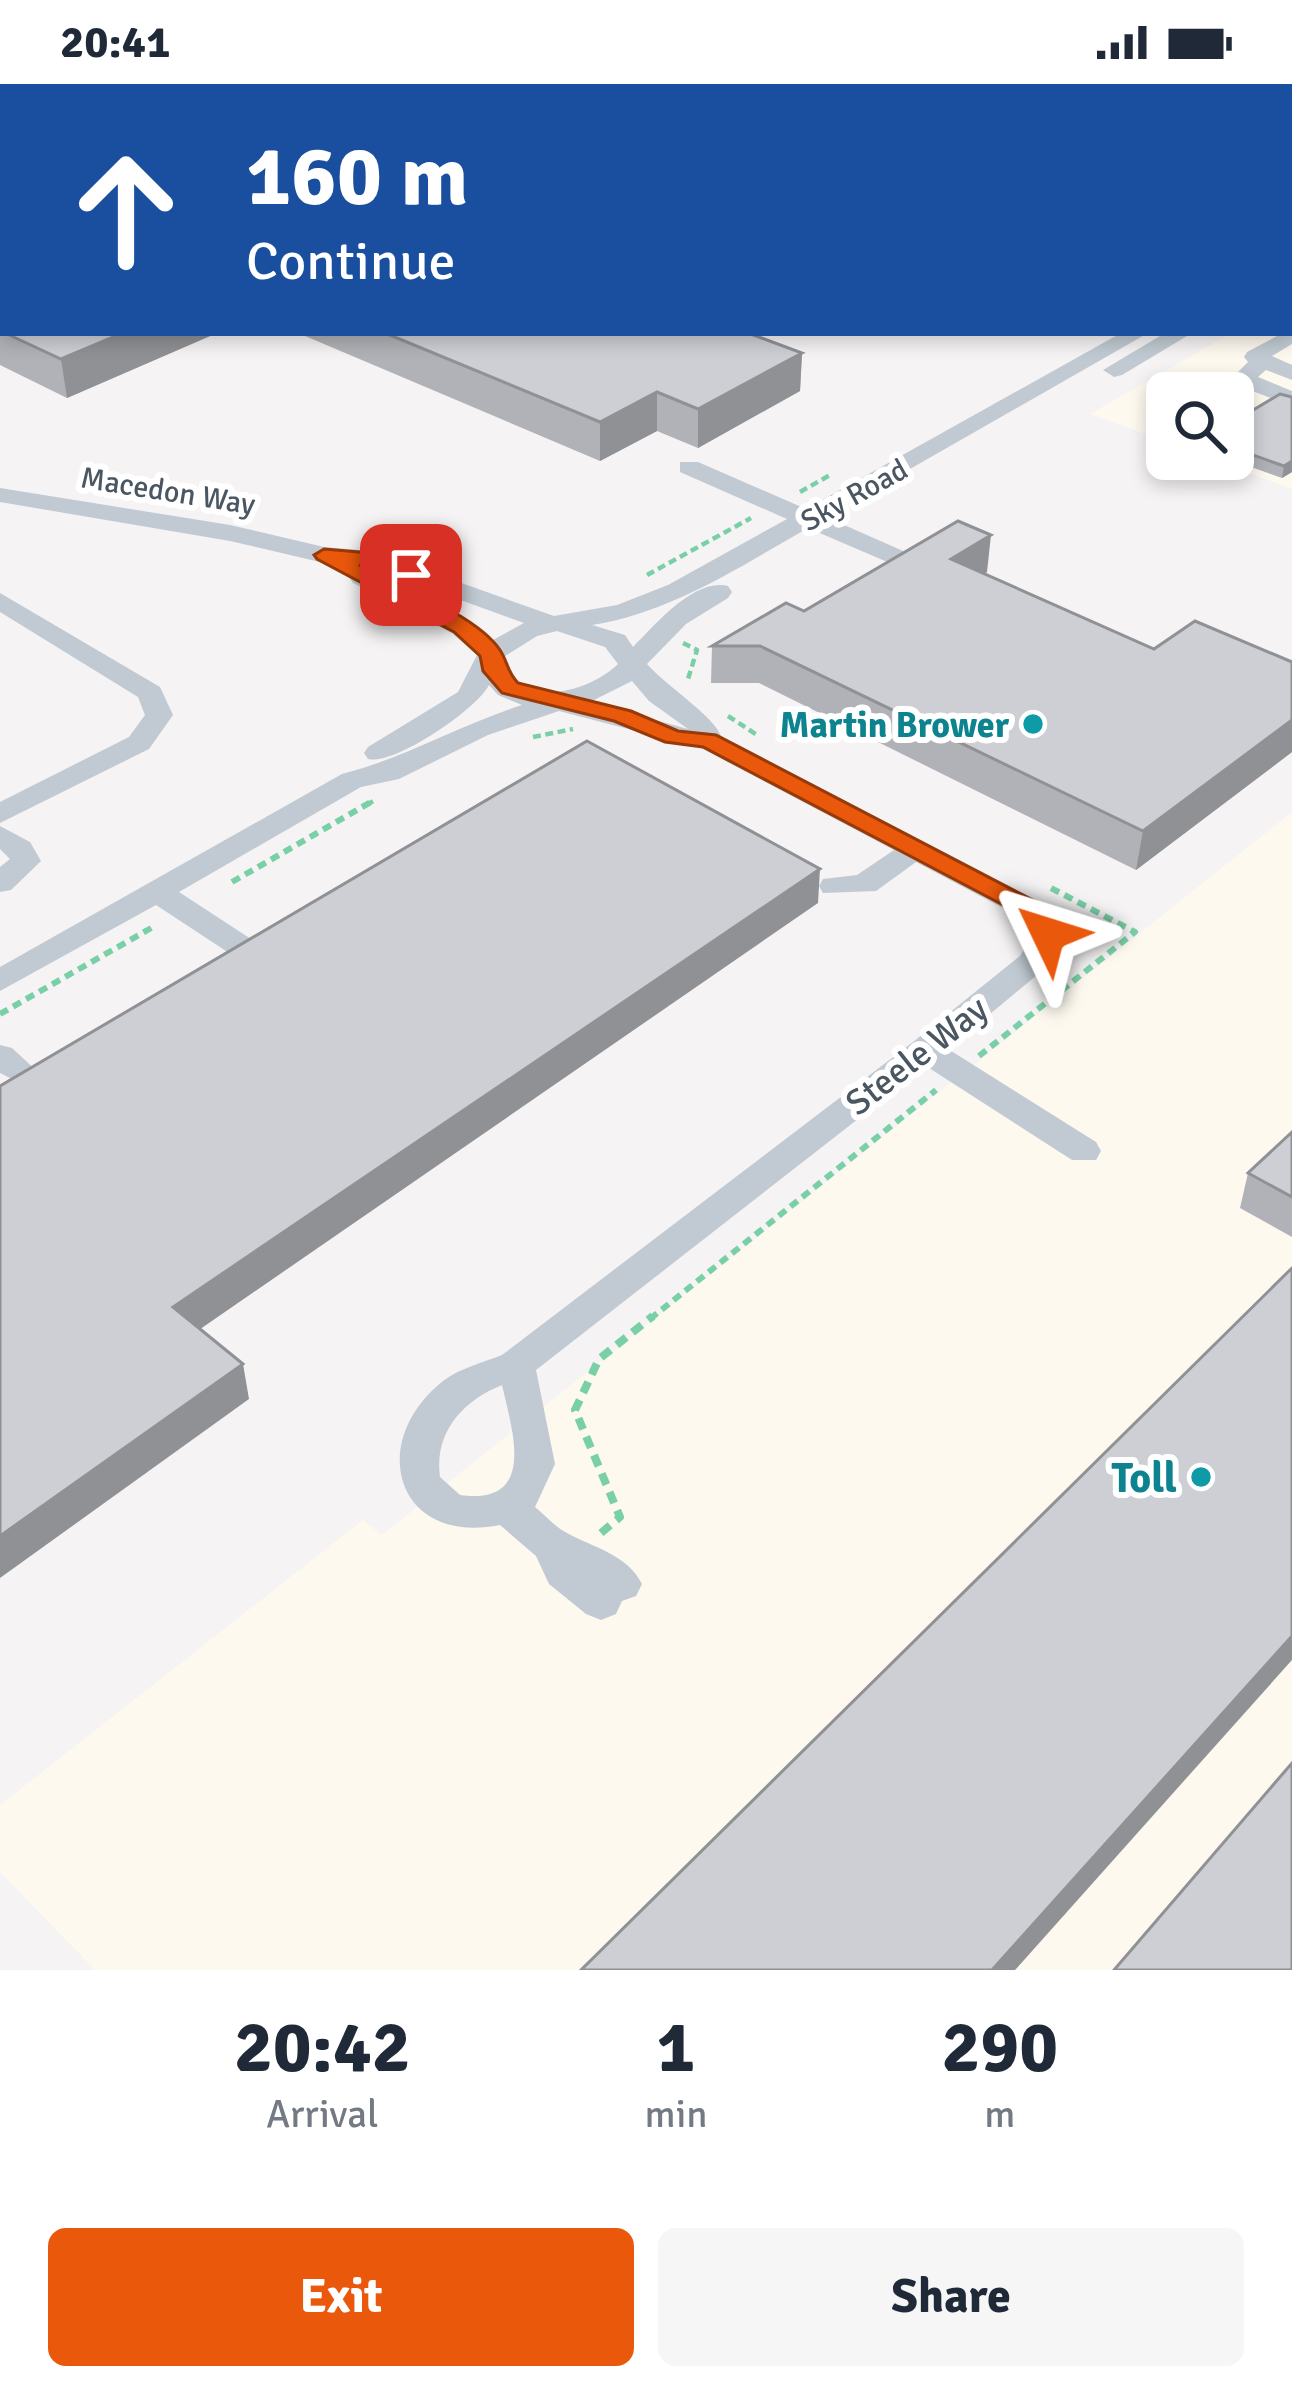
<!DOCTYPE html>
<html lang="en">
<head>
<meta charset="utf-8">
<style>
	:root { --surface:#fff; --page:#f6f6f7; --text:#1f2937; --muted:#747a83; --accent:#ea580c }
	body { margin:0; font-family:Signika,sans-serif; background:var(--page); color:var(--text); height:100vh; display:flex; flex-direction:column; font-size:45px; white-space:nowrap }
	* { box-sizing:border-box; margin:0 }
	p { font-size:39px; color:var(--muted) }
	.icon { flex:none; width:66px; height:66px; fill:none; stroke:currentColor; stroke-width:2; stroke-linecap:round; stroke-linejoin:round }
	.map { position:relative; height:1886px; overflow:hidden }
	.details { display:flex; flex-direction:column; background:var(--surface); flex:1 }
	.details>* { flex:none }
	.top-card { position:absolute; left:0px; top:0px; width:1293px; height:252px; box-shadow:0 6px 18px #0003; background:#1a4fa0; color:#fff; overflow:hidden }
	.buttons { position:absolute; left:1146px; top:288px; display:grid; gap:24px }
	.buttons a { display:grid; place-items:center; width:108px; height:108px; border-radius:18px; background:var(--surface); box-shadow:0 6px 18px #0003; font-size:60px }
	.pin { position:absolute; display:grid; place-items:center; width:102px; height:102px; color:#fff; margin:-51px; border-radius:24px; box-shadow:0 6px 18px #0006 }
	.me { position:absolute; width:132px; margin:-66px; rotate:311deg; stroke-linejoin:round; filter:drop-shadow(0 0 9px #0008) }
	.turn { display:flex; align-items:center; gap:42px; height:252px; padding:0 48px; font-size:54px }
	.turn .icon { width:156px; height:156px; stroke-width:2.5 }
	.turn b { display:block; font-size:84px; line-height:102px }
	.eta { display:flex; justify-content:space-evenly; align-items:center; height:204px; text-align:center }
	.eta b { font-size:72px; font-weight:700; line-height:84px }
	.action { display:flex; gap:24px; margin-top:auto; padding:24px 48px }
	.action a { flex:1; height:138px; border-radius:18px; background:var(--accent); color:#fff; font-size:48px; font-weight:700; line-height:138px; text-align:center }
	.action a+a { background:var(--page); color:var(--text) }
	.status { display:flex; justify-content:space-between; align-items:center; height:84px; padding:0 60px; background:var(--surface); direction:ltr }
	.status svg { height:33px; fill:currentColor }
	.map>svg:first-child { display:block }
	.commercial { fill:#fdf9ef }
	.lines { fill:none; stroke-linecap:round; stroke-linejoin:round }
	.path-far2 { stroke:#7ad0a6; stroke-width:4.5; stroke-dasharray:8 4.5; stroke-linecap:butt }
	.path-far1 { stroke:#7ad0a6; stroke-width:6; stroke-dasharray:9 6; stroke-linecap:butt }
	.path { stroke:#7ad0a6; stroke-width:8; stroke-dasharray:12 8; stroke-linecap:butt }
	.minor { fill:#c1cad2; fill-rule:evenodd }
	.wall { fill:#b0b2b7 }
	.shaded-wall { fill:#909195 }
	.building { fill:#cdcfd5; stroke:#909195; stroke-width:3 }
	.route { fill:#ea580c; stroke:#983908; stroke-width:3 }
	.culture-dot { fill:#0f9aa8; stroke:#fff; stroke-width:4.5 }
	.labels { text-anchor:middle; stroke-width:12; stroke-linejoin:round; paint-order:stroke }
	.far-street-label { font-size:30px; fill:#4a5661; stroke:#fff }
	.culture-label { font-size:36px; font-weight:bold; fill:#0d838f; stroke:#fff; text-anchor:end }
	.street-label { font-size:36px; fill:#4a5661; stroke:#fff }
	.near-culture-label { font-size:42px; font-weight:bold; fill:#0d838f; stroke:#fff; text-anchor:end }
</style>
</head>
<body>
<div class="status"><b>20:41</b><svg viewBox="0 0 49 12"><path d="M0 12V9h3v3zM5 12V6h3v6zM10 12V3h3v9zM15 12V0h3v12zM26 1h20v11H26zM47 4h2v5h-2z"/></svg></div>
<div class="map">
<svg width="1292" height="1886" viewBox="0 0 1292 1886">
	<rect width="100%" height="100%" fill="#f5f3f3"/>
	<g class="commercial">
		<path d="M 1292,214 L 1292,405 L 1211,375 L 1233,375 L 1233,309 L 1167,309 L 1167,358 L 1090,330 L 1231,249 L 1290,249 Z"/>
		<path d="M 1292,728 L 1292,1886 L 95,1886 L 0,1788 L 0,1721 L 363,1436 L 382,1451 Z"/>
	</g>
	<g class="lines">
		<g class="path-far2">
			<path d="M 800,408 L 830,391"/>
			<path d="M 647,491 L 751,434"/>
			<path d="M 683,559 L 697,566 L 688,595"/>
			<path d="M 728,632 L 757,651"/>
			<path d="M 533,653 L 573,645"/>
			<path d="M 366,721 L 377,715"/>
		</g>
		<g class="path-far1">
			<path d="M 232,798 L 371,718"/>
			<path d="M 0,930 L 153,843"/>
			<path d="M 979,972 L 1135,848 L 1051,804"/>
			<path d="M 650,1235 L 936,1006"/>
		</g>
		<path class="path" d="M 601,1449 L 620,1433 L 575,1326 L 599,1275 L 653,1232"/>
		<g class="minor">
			<rect x="1290" y="207" width="2" height="12"/>
			<path d="M 1292,244 L 1292,260 L 1272,272 L 1292,281 L 1292,296 L 1266,286 L 1258,293 L 1292,307 L 1292,322 L 1234,300 L 1231,295 L 1248,278 L 1244,273 L 1247,268 Z"/>
			<path d="M 1121,249 L 1148,249 L 826,433 L 910,470 L 914,475 L 910,480 L 892,480 L 808,444 C 739,483 672,528 592,541 L 625,551 L 633,563 C 655,541 694,494 728,502 L 732,508 L 728,514 L 686,540 L 647,580 C 665,601 714,632 721,652 L 1044,820 L 1065,850 L 1043,886 L 948,965 L 1096,1058 L 1101,1067 L 1096,1076 L 1072,1076 L 926,982 L 536,1286 L 555,1380 L 535,1423 C 545,1431 555,1443 567,1449 C 594,1464 627,1470 642,1500 L 636,1512 L 622,1517 L 616,1530 L 601,1536 L 586,1530 L 549,1500 L 536,1472 L 500,1441 C 396,1462 366,1358 443,1297 C 460,1284 482,1279 502,1271 L 913,958 L 1020,872 L 1033,850 L 1022,834 L 916,778 L 876,807 L 823,809 L 819,802 L 823,795 L 857,791 L 894,766 L 701,664 L 559,627 L 488,651 L 399,695 L 361,703 L 179,808 L 251,855 L 256,862 L 251,869 L 229,869 L 156,821 L 0,907 L 0,883 L 342,690 C 405,674 460,641 522,621 L 498,611 L 489,601 C 477,625 394,682 368,675 L 364,669 L 368,663 L 458,608 L 477,571 L 452,549 L 353,499 L 349,493 L 353,487 L 371,487 L 470,537 L 493,556 L 524,539 L 367,482 L 324,479 L 230,457 L 0,418 L 0,404 L 230,441 L 324,463 L 371,467 L 554,532 L 617,521 L 668,501 L 787,435 L 680,388 L 680,378 L 698,378 L 806,425 ZM 557,547 L 605,563 L 618,580 C 587,610 516,627 505,572 L 537,552 ZM 632,597 L 649,617 L 688,645 L 590,618 ZM 502,1301 C 512,1346 538,1422 460,1411 L 440,1393 C 434,1349 462,1317 502,1301 Z"/>
			<path d="M 1165,249 L 1192,249 L 1122,291 L 1114,293 L 1103,286 Z"/>
			<path d="M 0,509 L 160,603 L 173,631 L 149,665 L 0,739 L 0,718 L 129,653 L 145,631 L 138,613 L 0,528 Z"/>
			<path d="M 0,742 L 30,758 L 41,777 L 11,806 L 0,808 L 0,783 L 10,775 L 0,765 Z"/>
			<path d="M 0,961 L 12,964 L 39,989 L 34,997 L 22,1000 L 0,989 Z"/>
		</g>
	</g>
	<g class="wall">
		<path d="M 0,0 L 3,3 L 3,249 L 217,249 L 67,314 L 0,281 Z"/>
		<path d="M 298,249 L 748,249 L 802,269 L 800,307 L 698,364 L 657,347 L 600,377 Z"/>
		<path d="M 1292,313 L 1292,388 L 1282,394 L 1229,375 L 1233,375 L 1233,338 Z"/>
		<path d="M 987,488 L 984,490 L 1154,565 L 1292,578 L 1292,668 L 1136,786 L 759,599 L 711,599 L 712,562 Z"/>
		<path d="M 1292,1048 L 1292,1153 L 1240,1124 L 1248,1089 Z"/>
	</g>
	<g class="shaded-wall">
		<path d="M 1292,14 L 1292,45 L 1290,46 L 1290,15 Z"/>
		<path d="M 123,249 L 217,249 L 67,314 L 61,275 Z"/>
		<path d="M 802,269 L 800,307 L 698,364 L 698,325 Z"/>
		<path d="M 657,308 L 657,347 L 600,377 L 600,338 Z"/>
		<path d="M 1292,377 L 1292,388 L 1282,394 L 1284,382 Z"/>
		<path d="M 991,451 L 987,488 L 947,512 L 951,475 Z"/>
		<path d="M 1292,636 L 1292,668 L 1136,786 L 1143,747 Z"/>
		<path d="M 820,785 L 818,819 L 180,1259 L 173,1223 Z"/>
		<path d="M 243,1280 L 249,1315 L 0,1494 L 0,1452 Z"/>
		<path d="M 1292,1552 L 1292,1576 L 1015,1886 L 992,1886 Z"/>
	</g>
	<g class="building">
		<path d="M 0,0 L 85,0 L 90,2 L 3,3 L 3,248 L 0,246 Z"/>
		<path d="M 666,0 L 1292,0 L 1292,14 L 1290,15 L 1290,3 L 659,3 Z"/>
		<path d="M 5,249 L 123,249 L 61,275 Z"/>
		<path d="M 385,249 L 748,249 L 802,269 L 698,325 L 657,308 L 600,338 Z"/>
		<path d="M 1280,310 L 1292,313 L 1292,377 L 1284,382 L 1233,364 L 1233,338 Z"/>
		<path d="M 958,437 L 991,451 L 951,475 L 1154,565 L 1195,537 L 1292,578 L 1292,636 L 1143,747 L 760,562 L 712,562 L 786,519 L 804,527 Z"/>
		<path d="M 587,657 L 820,785 L 173,1223 L 243,1280 L 0,1452 L 0,1002 Z"/>
		<path d="M 1292,1048 L 1292,1113 L 1248,1089 Z"/>
		<path d="M 1292,1184 L 1292,1552 L 992,1886 L 581,1886 Z"/>
		<path d="M 1292,1679 L 1292,1886 L 1114,1886 Z"/>
	</g>
	<path class="route" d="M 324,465 L 371,469 L 419,486 L 422,491 L 411,497 L 359,481 C 397,501 477,531 500,566 C 508,578 507,588 518,599 L 631,627 L 678,647 L 716,651 L 1042,821 L 1062,850 L 1058,855 L 1039,855 L 1024,832 L 703,663 L 665,658 L 614,637 L 502,609 L 483,587 L 480,572 L 454,548 L 317,475 L 314,471 Z"/>
	<g class="culture-dot">
		<circle cx="1033" cy="640" r="12"/>
		<circle cx="1201" cy="1393" r="12"/>
	</g>
	<g class="labels">
		<g class="far-street-label">
			<text transform="translate(168 407) rotate(9)" y="10">Macedon Way</text>
			<text transform="translate(854 411) rotate(-29)" y="10">Sky Road</text>
		</g>
		<g class="culture-label">
			<text x="1009" y="653">Martin Brower</text>
		</g>
		<g class="street-label">
			<text transform="translate(916 971) rotate(-38)" y="13">Steele Way</text>
		</g>
		<g class="near-culture-label">
			<text x="1177" y="1408">Toll</text>
		</g>
	</g>
</svg>
<div class="buttons">
<a><svg class="icon" aria-label="search" viewBox="0 0 24 24"><circle cx="10" cy="10" r="6"/><path d="M15 15l6 6"/></svg></a>
</div>
<div class="pin" style="left:411px;top:491px;background:#d93025"><svg class="icon" aria-label="arrive" viewBox="0 0 24 24"><path d="M6 21V4h12l-3 4 3 4H6"/></svg></div>
<svg class="me" style="left:1048px;top:850px" viewBox="-20 -20 40 40"><path d="M0-17L14 15 0 8-14 15z" fill="#ea580c" stroke="#fff" stroke-width="4"/></svg>
<div class="top-card">
<div class="turn"><svg class="icon" aria-label="ahead" viewBox="0 0 24 24"><path d="M12 20V5M6 11l6-6 6 6"/></svg><div><b>160 m</b>Continue</div></div>
</div>
</div>
<section class="details">
<div class="eta">
<div><b>20:42</b><p>Arrival</p></div>
<div><b>1</b><p>min</p></div>
<div><b>290</b><p>m</p></div>
</div>
<div class="action"><a>Exit</a><a>Share</a></div>
</section>
</body>
</html>
